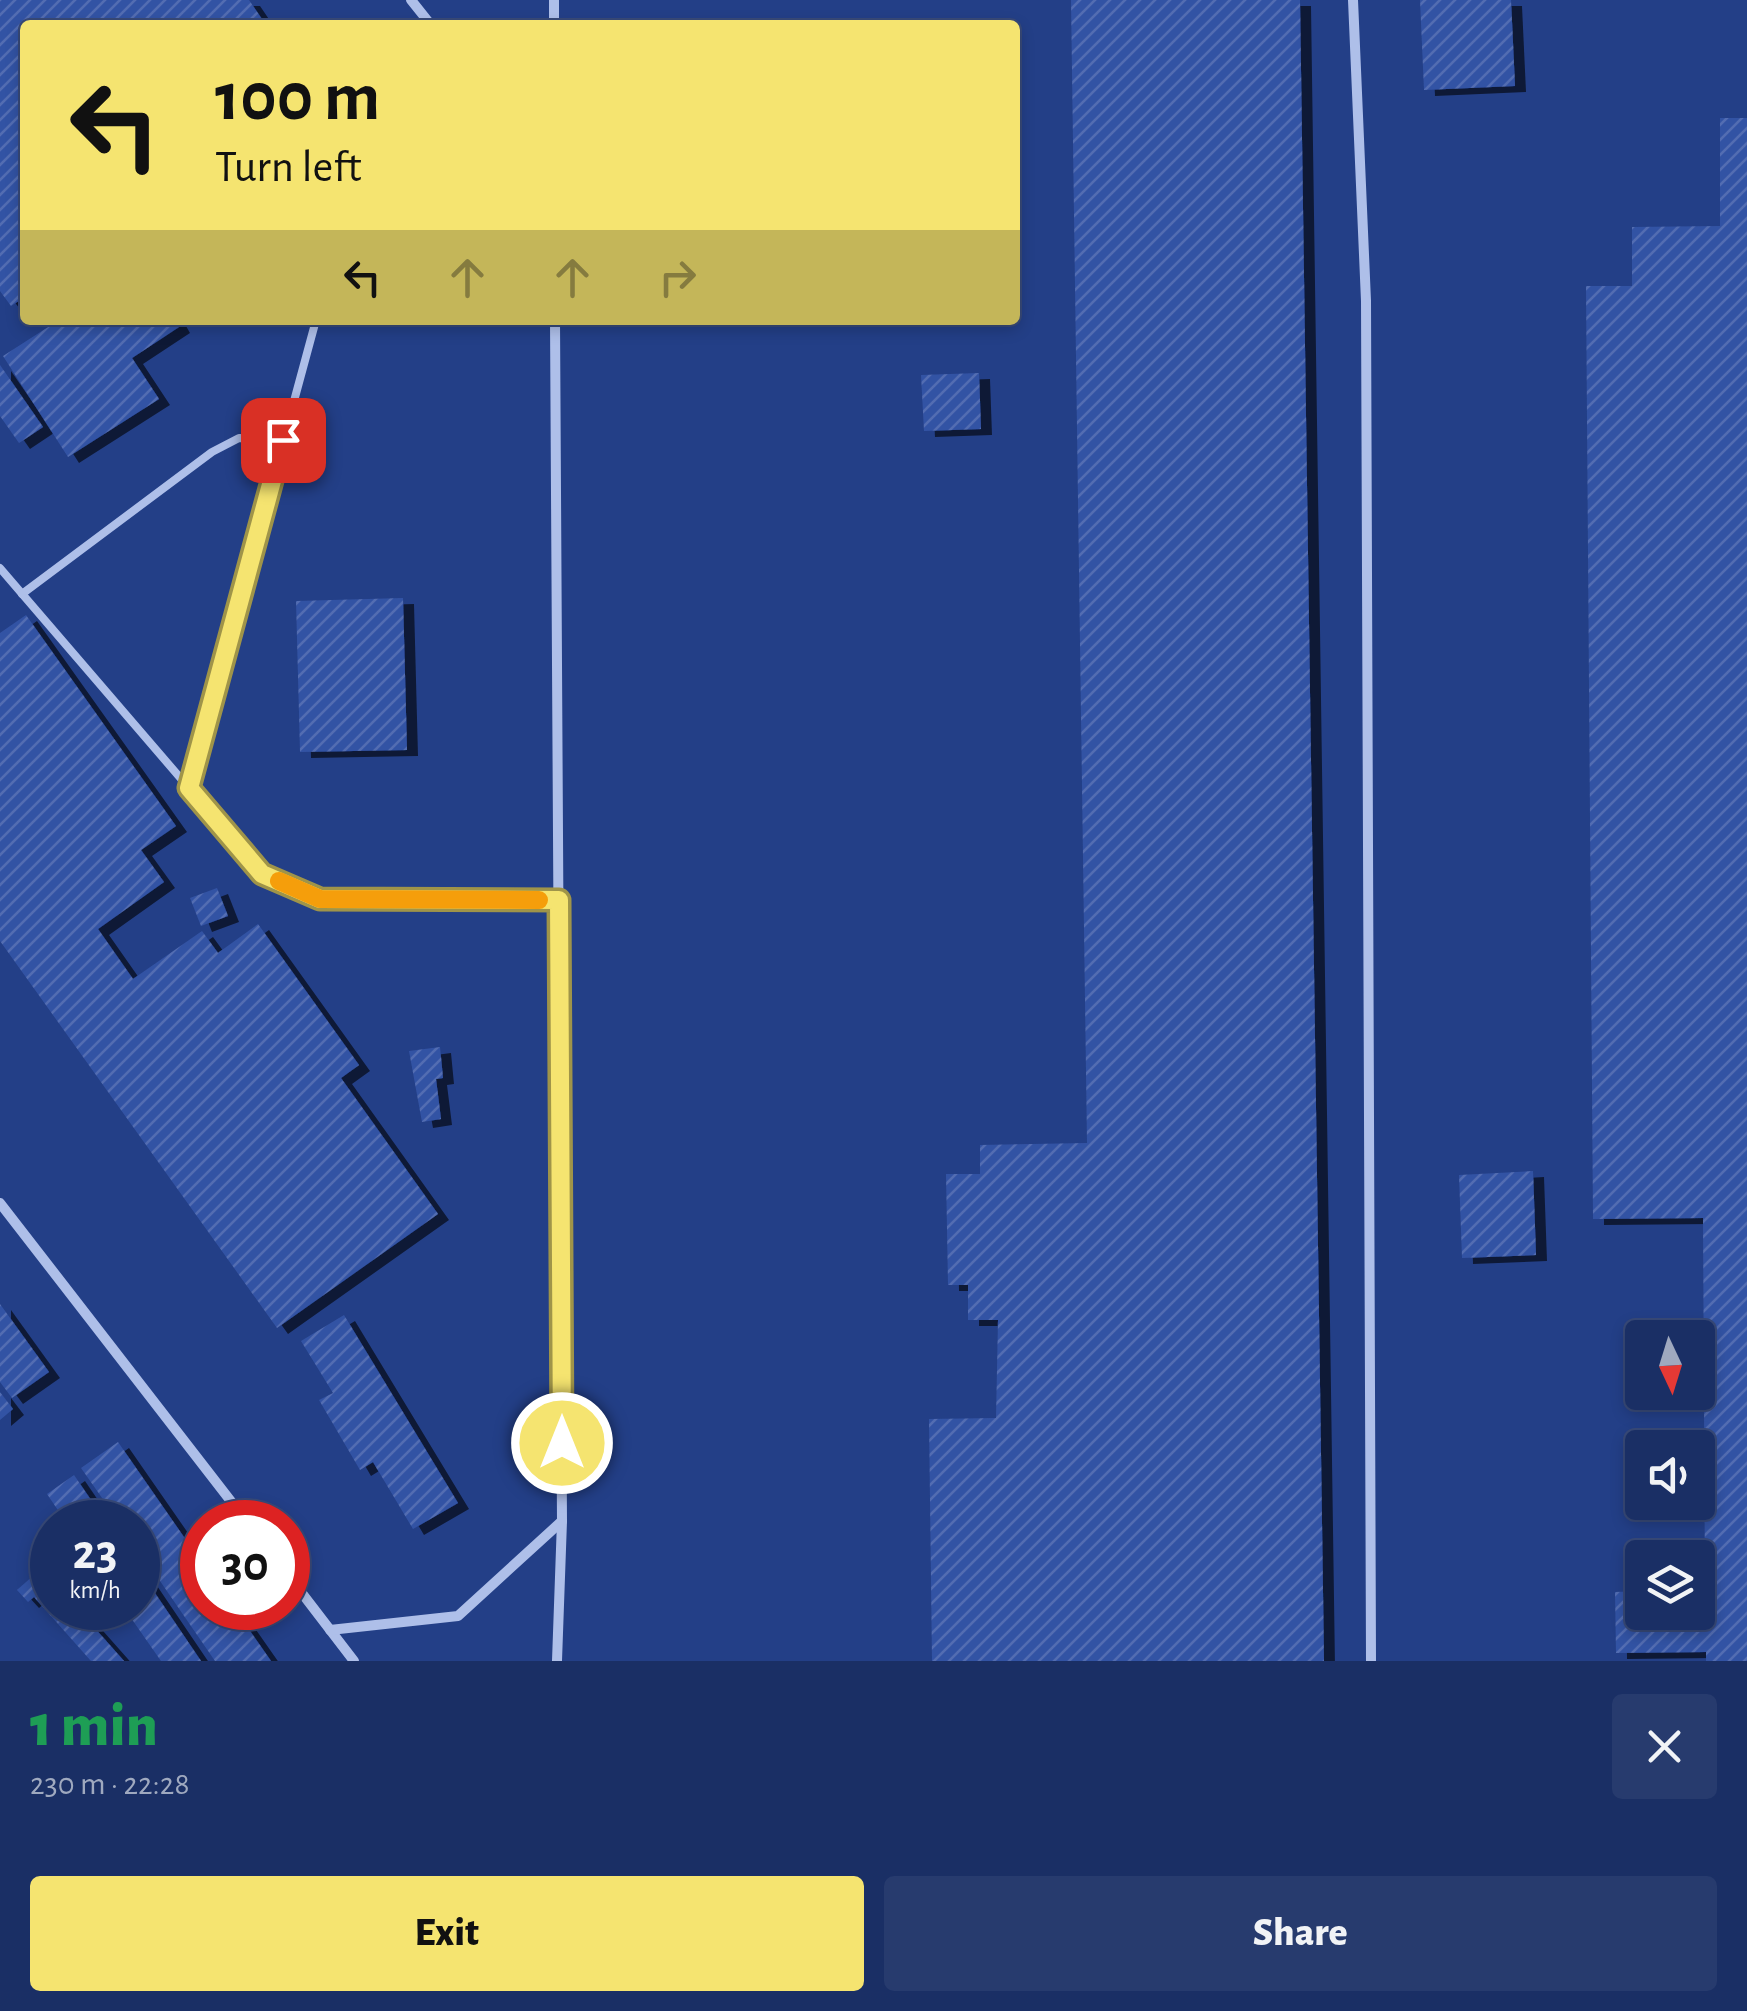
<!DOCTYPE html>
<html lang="en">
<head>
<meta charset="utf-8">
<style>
	:root { --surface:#1a2f65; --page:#273b6e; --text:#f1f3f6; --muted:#9fa9bf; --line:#384a79; --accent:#f5e470 }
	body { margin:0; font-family:"Alegreya Sans",sans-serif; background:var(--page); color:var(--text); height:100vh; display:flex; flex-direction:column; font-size:38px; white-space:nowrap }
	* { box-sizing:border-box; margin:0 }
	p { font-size:32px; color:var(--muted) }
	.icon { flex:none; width:55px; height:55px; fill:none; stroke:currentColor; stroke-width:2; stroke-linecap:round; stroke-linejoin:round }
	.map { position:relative; height:1661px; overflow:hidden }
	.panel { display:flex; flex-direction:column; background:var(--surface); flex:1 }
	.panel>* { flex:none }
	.banner { position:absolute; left:20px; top:20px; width:1000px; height:305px; border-radius:10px; box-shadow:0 5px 15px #0003,0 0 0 2px var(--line); background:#f5e470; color:#111; overflow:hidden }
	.needle { width:65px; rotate:176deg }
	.fabs { position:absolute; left:1625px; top:1320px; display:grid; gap:20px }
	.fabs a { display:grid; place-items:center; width:90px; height:90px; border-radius:10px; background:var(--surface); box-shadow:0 5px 15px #0003,0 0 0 2px var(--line); font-size:50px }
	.speed { position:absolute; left:30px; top:1500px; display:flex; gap:20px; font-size:50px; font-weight:700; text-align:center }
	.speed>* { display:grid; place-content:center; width:130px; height:130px; border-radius:50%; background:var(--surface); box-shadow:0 5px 15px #0003,0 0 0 2px var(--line); line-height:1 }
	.speed small { font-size:25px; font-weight:400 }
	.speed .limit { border:15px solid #d22; background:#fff; color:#111 }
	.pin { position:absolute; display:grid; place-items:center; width:85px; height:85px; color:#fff; margin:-42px; border-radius:20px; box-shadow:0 5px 15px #0006 }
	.me { position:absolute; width:110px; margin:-55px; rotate:0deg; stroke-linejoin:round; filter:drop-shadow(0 0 8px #0008) }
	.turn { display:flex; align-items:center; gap:35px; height:210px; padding:0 30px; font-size:45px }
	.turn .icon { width:130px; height:130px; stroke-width:2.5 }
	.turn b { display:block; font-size:70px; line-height:85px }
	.lanes { display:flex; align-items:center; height:95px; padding:0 30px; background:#0003; justify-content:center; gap:50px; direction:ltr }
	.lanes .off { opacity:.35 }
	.round { display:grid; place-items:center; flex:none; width:105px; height:105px; border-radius:10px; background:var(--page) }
	.headline { display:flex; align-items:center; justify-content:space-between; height:170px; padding:0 30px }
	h1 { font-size:60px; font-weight:800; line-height:75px; color:#1e9e55 }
	.primary-button { display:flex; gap:20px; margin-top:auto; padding:20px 30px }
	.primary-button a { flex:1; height:115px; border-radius:10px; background:var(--accent); color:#111; font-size:40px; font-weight:800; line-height:115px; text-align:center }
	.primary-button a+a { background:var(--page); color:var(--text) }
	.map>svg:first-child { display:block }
	.building { fill:url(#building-hatch); filter:url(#shadow) }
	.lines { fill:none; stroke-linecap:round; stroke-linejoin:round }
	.lane { stroke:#aebfe9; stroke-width:8 }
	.street { stroke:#aebfe9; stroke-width:10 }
	.route-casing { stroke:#9f9449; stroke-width:25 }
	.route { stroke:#f5e470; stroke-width:18 }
	.slow { stroke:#f59e0b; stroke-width:18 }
</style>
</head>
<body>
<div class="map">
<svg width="1747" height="1661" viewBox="0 0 1747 1661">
	<defs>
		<pattern id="building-hatch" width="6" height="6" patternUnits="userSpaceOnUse" patternTransform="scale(2.5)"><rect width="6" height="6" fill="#3353a4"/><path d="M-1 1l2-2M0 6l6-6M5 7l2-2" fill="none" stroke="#526db2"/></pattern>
		<filter id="shadow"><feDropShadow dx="11" dy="6" stdDeviation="0" flood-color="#0009"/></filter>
	</defs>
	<rect width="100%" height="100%" fill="#233f87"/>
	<g class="building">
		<path d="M 0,0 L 249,0 L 266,25 L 25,25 L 25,297 L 11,306 L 0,291 Z"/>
		<path d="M 1071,0 L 1300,0 L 1324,1661 L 932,1661 L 929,1419 L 996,1418 L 998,1320 L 968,1320 L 968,1285 L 948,1285 L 946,1174 L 980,1174 L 980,1145 L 1087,1143 Z"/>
		<path d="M 1420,0 L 1511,0 L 1515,86 L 1424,90 Z"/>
		<path d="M 1720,118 L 1747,118 L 1747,1661 L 1706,1661 L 1706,1652 L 1616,1653 L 1615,1592 L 1642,1591 L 1642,1612 L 1698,1612 L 1698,1591 L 1705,1591 L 1703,1218 L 1593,1219 L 1586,286 L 1632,286 L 1632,227 L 1720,226 Z"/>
		<path d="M 59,320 L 175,320 L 179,327 L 132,358 L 159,399 L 68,457 L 3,356 Z"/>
		<path d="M 0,365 L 43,427 L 19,443 L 0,416 Z"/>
		<path d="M 979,373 L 981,429 L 924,431 L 921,375 Z"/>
		<path d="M 403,598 L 407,750 L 300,752 L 296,601 Z"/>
		<path d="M 26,615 L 176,826 L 141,850 L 164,882 L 98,929 L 133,979 L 202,931 L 218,953 L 258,924 L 359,1065 L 341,1078 L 438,1214 L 277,1328 L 0,941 L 0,633 Z"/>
		<path d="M 217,888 L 228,916 L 201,926 L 190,898 Z"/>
		<path d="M 440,1047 L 443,1078 L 436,1079 L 441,1119 L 422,1122 L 409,1051 Z"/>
		<path d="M 1533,1171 L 1536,1255 L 1462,1258 L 1459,1175 Z"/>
		<path d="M 0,1304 L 49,1372 L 12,1398 L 0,1382 Z"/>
		<path d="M 344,1315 L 458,1503 L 413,1529 L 373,1462 L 360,1470 L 319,1400 L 333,1393 L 301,1341 Z"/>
		<path d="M 0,1392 L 13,1409 L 0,1420 Z"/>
		<path d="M 118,1442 L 202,1563 L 202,1608 L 234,1608 L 271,1661 L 215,1661 L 138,1549 L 138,1522 L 119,1522 L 81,1468 Z"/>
		<path d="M 74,1475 L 106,1522 L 66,1522 L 47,1494 Z"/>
		<path d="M 42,1568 L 52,1579 L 52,1608 L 77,1608 L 124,1661 L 91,1661 L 34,1597 L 28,1602 L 17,1590 Z"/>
		<path d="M 138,1568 L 201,1661 L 161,1661 L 124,1608 L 138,1608 Z"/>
	</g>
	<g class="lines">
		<g class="lane">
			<path d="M 0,568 L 262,873 L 320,899 L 559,900"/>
			<path d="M 22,594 L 212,452 L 239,438 L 283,440"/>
			<path d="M 189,788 L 316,320"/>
		</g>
		<g class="street">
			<path d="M 411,0 L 431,25"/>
			<path d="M 554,0 L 554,25"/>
			<path d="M 1353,0 L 1366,301 L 1371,1661"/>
			<path d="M 555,320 L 562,1521 L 557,1661"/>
			<path d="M 0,1203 L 247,1522"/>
			<path d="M 288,1575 L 354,1661"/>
			<path d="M 330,1630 L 458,1616 L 562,1521"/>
		</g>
	</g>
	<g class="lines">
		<g class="route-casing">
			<path id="route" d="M 283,440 L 189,788 L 262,874 L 320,899 L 559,900 L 562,1443"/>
		</g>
		<use href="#route" class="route"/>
		<path class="slow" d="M 279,881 L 320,899 L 539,900"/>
	</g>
</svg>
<div class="fabs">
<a><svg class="needle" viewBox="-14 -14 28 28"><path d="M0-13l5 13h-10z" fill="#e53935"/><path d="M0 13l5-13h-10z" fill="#9fa9bf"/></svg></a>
<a><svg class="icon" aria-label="sound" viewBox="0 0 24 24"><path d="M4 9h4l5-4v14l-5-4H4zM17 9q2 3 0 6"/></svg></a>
<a><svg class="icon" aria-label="layers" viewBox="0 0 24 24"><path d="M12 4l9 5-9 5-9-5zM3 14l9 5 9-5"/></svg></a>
</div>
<div class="speed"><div>23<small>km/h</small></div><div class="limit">30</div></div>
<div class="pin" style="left:283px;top:440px;background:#d93025"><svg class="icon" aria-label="arrive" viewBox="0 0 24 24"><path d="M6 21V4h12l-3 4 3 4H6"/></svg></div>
<svg class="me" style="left:562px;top:1443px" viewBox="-20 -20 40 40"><circle r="17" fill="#f5e470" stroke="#fff" stroke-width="3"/><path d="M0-11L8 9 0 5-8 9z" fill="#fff"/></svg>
<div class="banner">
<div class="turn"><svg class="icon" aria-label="left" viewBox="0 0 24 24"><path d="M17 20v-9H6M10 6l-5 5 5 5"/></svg><div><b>100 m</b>Turn left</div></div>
<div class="lanes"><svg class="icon" aria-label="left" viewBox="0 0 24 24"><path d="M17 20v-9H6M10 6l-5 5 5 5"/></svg><svg class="icon off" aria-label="ahead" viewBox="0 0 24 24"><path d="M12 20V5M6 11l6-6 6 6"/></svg><svg class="icon off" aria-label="ahead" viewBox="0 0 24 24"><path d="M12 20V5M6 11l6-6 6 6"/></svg><svg class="icon off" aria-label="right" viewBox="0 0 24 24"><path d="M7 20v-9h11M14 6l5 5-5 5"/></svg></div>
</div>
</div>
<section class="panel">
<div class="headline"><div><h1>1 min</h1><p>230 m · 22:28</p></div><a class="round"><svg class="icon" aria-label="close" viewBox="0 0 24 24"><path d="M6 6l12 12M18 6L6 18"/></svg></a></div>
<div class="primary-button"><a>Exit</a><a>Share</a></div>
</section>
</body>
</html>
